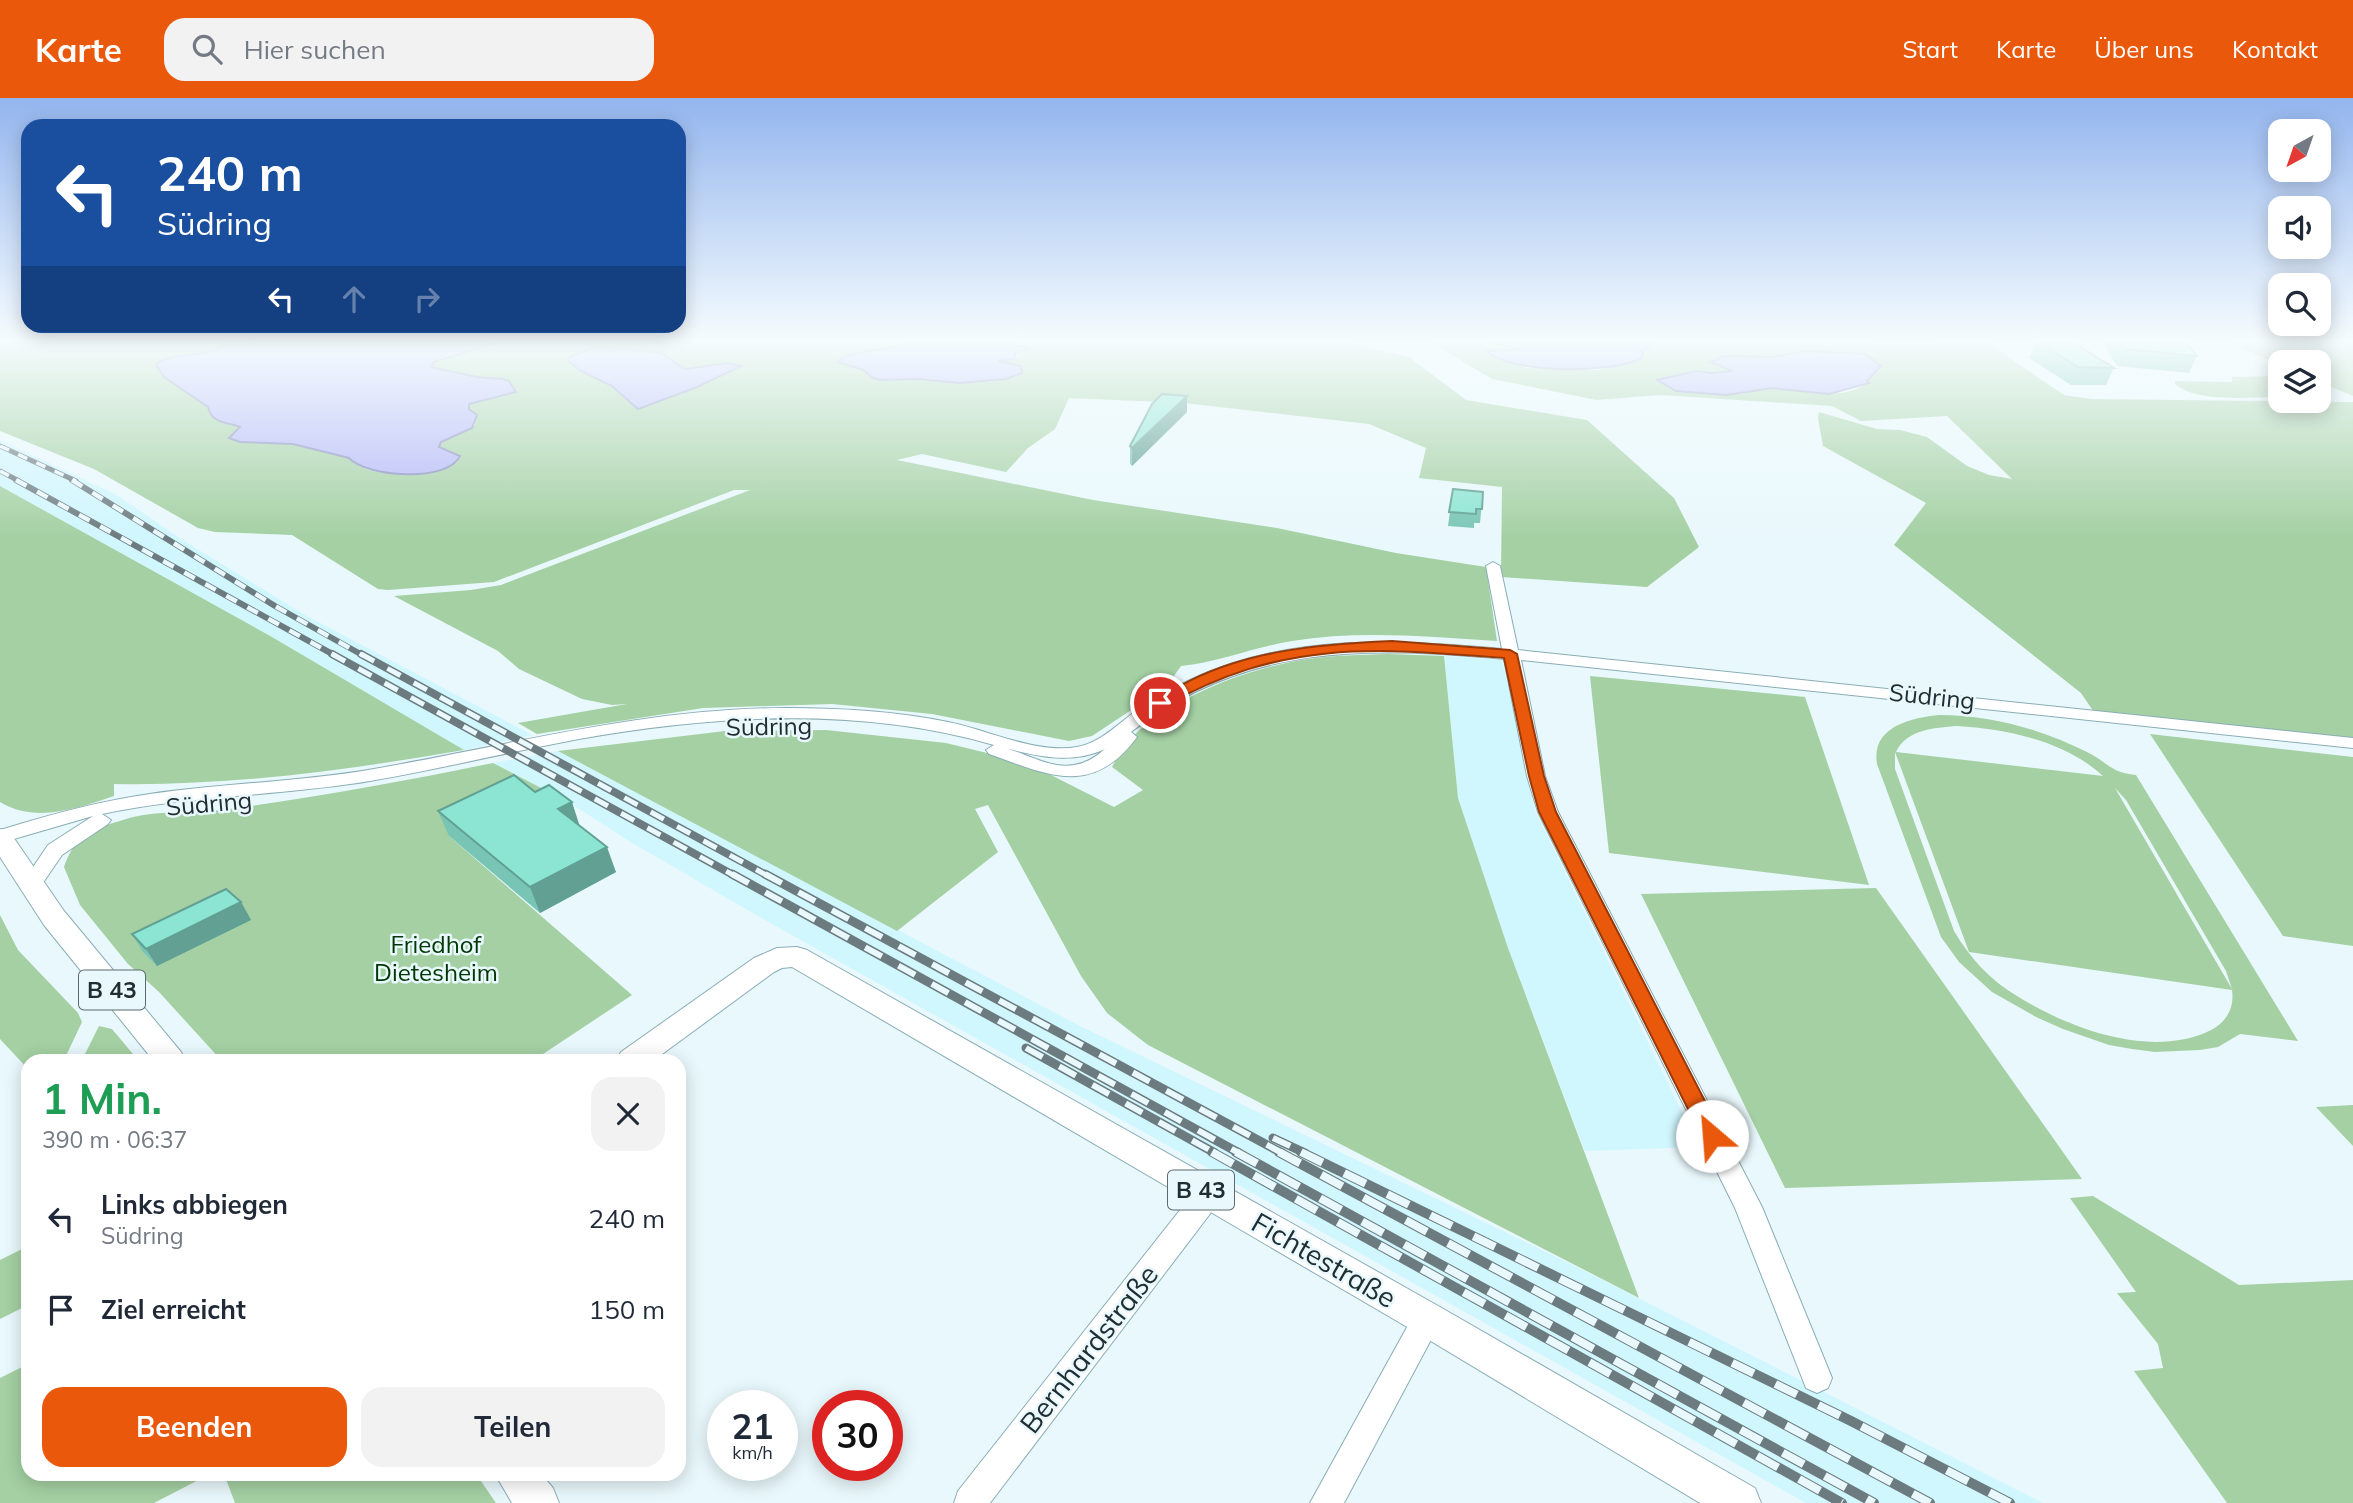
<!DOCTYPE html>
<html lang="de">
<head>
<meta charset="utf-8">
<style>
	:root { --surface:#fff; --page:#f2f2f3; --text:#1f2937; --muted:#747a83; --accent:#ea580c }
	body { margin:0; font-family:Mulish,sans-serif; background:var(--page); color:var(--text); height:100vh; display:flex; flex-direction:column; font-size:26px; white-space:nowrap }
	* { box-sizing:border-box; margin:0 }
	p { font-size:23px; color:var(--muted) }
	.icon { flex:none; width:38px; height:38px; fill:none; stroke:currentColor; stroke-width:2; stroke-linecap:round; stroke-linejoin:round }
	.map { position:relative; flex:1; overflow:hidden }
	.sheet { position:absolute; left:21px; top:956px; width:665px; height:427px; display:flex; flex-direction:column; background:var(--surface); border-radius:21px; box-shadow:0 4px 18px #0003 }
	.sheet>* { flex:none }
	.banner { position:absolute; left:21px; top:21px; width:665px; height:214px; border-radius:21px; box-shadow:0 4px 18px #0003; background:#1a4fa0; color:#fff; overflow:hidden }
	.needle { width:46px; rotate:220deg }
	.tools { position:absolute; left:2268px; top:21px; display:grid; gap:14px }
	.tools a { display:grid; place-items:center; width:63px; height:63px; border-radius:14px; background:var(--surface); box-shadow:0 4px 18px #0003; font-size:35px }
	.speed { position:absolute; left:707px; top:1292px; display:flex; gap:14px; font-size:35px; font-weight:700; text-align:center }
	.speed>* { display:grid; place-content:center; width:91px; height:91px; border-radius:50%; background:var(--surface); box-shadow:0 4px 18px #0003; line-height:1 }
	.speed small { font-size:18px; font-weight:400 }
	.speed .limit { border:10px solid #d22; background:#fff; color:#111 }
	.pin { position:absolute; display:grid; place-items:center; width:60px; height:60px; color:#fff; margin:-30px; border:4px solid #fff; border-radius:50%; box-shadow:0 2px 7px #0007 }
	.me { position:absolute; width:77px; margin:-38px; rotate:333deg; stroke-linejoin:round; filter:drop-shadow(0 0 5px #0008) }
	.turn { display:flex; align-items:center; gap:24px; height:147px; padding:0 21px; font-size:32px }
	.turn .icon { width:91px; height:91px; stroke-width:2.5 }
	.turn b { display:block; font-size:49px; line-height:60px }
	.lanes { display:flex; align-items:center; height:66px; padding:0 21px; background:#0003; justify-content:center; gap:35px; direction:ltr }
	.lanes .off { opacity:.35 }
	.round { display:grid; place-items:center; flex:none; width:74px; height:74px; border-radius:21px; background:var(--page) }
	.head { display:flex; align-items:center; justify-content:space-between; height:119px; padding:0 21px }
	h1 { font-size:42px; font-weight:700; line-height:52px; color:#1e9e55 }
	.primary-button { display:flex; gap:14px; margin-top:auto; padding:14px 21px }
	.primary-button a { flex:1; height:80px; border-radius:21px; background:var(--accent); color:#fff; font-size:28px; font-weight:700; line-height:80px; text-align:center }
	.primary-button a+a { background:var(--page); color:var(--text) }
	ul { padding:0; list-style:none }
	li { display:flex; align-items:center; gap:21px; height:91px; padding:0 21px }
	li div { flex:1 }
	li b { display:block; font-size:26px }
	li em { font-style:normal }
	header { display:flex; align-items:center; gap:42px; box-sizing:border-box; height:98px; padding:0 35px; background:var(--accent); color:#fff }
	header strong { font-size:33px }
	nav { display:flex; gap:38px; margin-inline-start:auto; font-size:24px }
	.search { width:490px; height:63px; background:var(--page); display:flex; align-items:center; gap:18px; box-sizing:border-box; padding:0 24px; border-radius:21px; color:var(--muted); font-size:26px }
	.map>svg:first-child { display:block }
	.built { fill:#d0f6fe }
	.green { fill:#a4d0a3; fill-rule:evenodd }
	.water { fill:#b3b6f7; stroke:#878dbc; stroke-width:2 }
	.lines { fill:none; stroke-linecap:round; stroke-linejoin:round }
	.minor-casing { stroke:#89adb6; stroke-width:2 }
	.major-casing { stroke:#89adb6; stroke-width:2 }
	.minor { fill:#fff; fill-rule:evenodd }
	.major { fill:#fff; fill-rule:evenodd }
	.rail-far4-casing { stroke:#6c7b7f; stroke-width:5 }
	.rail-far3-casing { stroke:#6c7b7f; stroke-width:6 }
	.rail-far2-casing { stroke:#6c7b7f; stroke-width:8 }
	.rail-far1-casing { stroke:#6c7b7f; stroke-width:9 }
	.rail-casing { stroke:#6c7b7f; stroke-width:10 }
	.rail-far4 { stroke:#e9f8fc; stroke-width:3.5; stroke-dasharray:10; stroke-linecap:butt }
	.rail-far3 { stroke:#e9f8fc; stroke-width:4.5; stroke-dasharray:12; stroke-linecap:butt }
	.rail-far2 { stroke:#e9f8fc; stroke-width:5; stroke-dasharray:15; stroke-linecap:butt }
	.rail-far1 { stroke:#e9f8fc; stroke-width:6; stroke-dasharray:19; stroke-linecap:butt }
	.rail { stroke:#e9f8fc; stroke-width:8; stroke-dasharray:24; stroke-linecap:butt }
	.wall { fill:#78c5b5 }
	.shaded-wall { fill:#61a093 }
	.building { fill:#8be5d2; stroke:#61a093; stroke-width:2 }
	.route { fill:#ea580c; stroke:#983908; stroke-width:2 }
	.labels { text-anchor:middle; stroke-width:5; stroke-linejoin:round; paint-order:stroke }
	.shield { fill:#e9f8fc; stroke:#5c6b6f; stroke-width:2 }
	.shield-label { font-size:23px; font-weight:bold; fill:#202e32 }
	.street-label { font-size:24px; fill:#202e32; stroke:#e9f8fc }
	.park-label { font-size:24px; fill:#003804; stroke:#e9f8fc }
	.near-street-label { font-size:28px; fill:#202e32; stroke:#e9f8fc }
</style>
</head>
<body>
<header>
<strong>Karte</strong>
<div class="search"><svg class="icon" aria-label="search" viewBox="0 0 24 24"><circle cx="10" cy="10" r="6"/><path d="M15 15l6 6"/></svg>Hier suchen</div>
<nav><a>Start</a><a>Karte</a><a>Über uns</a><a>Kontakt</a></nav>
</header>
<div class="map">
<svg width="2353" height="1405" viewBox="0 0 2353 1405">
	<rect width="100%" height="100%" fill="#e9f8fc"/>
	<g class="built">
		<path d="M 0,342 L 117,397 L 184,443 L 305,517 L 532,637 L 464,652 L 272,539 L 0,388 Z"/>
		<path d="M 1444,558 L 1502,562 L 1535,713 L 1699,1049 L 1585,1053 L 1508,850 L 1458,700 Z"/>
		<path d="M 558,653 L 1080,928 L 1573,1167 L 2043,1405 L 1806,1405 L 765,822 L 629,743 L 570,705 L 493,665 Z"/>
	</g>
	<g class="green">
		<path d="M 4,244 L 222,244 L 221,249 L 213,253 L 166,261 L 185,294 L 208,309 L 210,316 L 222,325 L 240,329 L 229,341 L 240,344 L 293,346 L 349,360 C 368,383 432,378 457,364 L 459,359 L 439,349 L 441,344 L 475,327 L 477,317 L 469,311 L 469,306 L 516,294 L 503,281 L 477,279 L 430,269 L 434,264 L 499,244 L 1344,244 L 1409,259 L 1466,302 L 1587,322 L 1674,400 L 1699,449 L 1647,489 L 1501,479 L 1502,389 L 1419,380 L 1426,350 L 1369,326 L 1184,305 L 1069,300 L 1055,331 L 1028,350 L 1006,374 L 922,356 L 897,362 L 1093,402 L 1277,430 L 1396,455 L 1486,469 L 1497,543 C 1429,539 1360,532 1292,543 C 1254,549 1219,564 1181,568 L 1166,589 L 1092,638 L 1069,643 L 932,616 L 832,606 L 703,610 L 537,636 L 518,625 L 627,606 L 612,607 L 582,601 L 519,571 L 498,553 L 394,498 L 471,492 L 501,487 L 750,392 L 734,392 L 494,484 L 388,492 L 378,491 L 292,437 L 215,434 L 198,430 L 94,371 L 0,333 L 0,251 ZM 999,246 L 1029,249 L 1010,262 L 998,263 L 1021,269 L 1022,275 C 990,295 872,280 838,264 C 859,255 879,253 901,247 ZM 598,248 L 661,255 L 685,271 L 728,265 L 740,268 L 697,289 L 638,311 L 612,288 L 568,262 L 569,259 Z"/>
		<path d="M 1430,244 L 1492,244 L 1520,251 L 1487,255 L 1526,270 L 1597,272 L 1620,266 L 1654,244 L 1889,244 L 1865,246 L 1874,247 L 1986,244 L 2064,297 L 2091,301 L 2353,304 L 2353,645 L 2096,617 L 2081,595 L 1894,447 L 1926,405 L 1823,348 L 1818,320 L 1819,314 L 1877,331 L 1900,332 L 1927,339 L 1967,368 L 1989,377 L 2012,381 L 1947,318 L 1861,323 L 1832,308 L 1660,297 L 1597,302 L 1492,281 ZM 1806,253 L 1865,256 L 1881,268 C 1876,274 1869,283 1862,288 C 1826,310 1774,274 1743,296 L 1682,294 L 1658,282 L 1696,273 L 1712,275 L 1732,273 L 1711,264 L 1724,258 L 1772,259 Z"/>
		<path d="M 2228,244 L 2353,244 L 2353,298 L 2319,284 L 2319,264 L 2280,264 L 2280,267 Z"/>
		<path d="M 2280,278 L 2280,299 C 2251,299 2197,305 2175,286 L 2175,283 L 2232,284 L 2232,279 Z"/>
		<path d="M 0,388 L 272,539 L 464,652 C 348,672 233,688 114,686 L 114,698 C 78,710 36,726 0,704 Z"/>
		<path d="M 1388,556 L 1444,558 L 1458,700 L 1508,850 L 1639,1200 L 1148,947 L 1107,915 L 1081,878 L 988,707 L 975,711 L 998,754 L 897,833 L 558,653 L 725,633 L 826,632 L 946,645 L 991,656 L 1047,675 L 1114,709 L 1143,692 L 1112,669 C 1116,662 1120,652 1125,646 C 1168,600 1247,570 1308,561 C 1334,557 1361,557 1388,556 Z"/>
		<path d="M 1590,578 L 1805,599 L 1869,787 L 1609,755 Z"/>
		<path d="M 1939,617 C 1990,617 2041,631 2087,654 C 2107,664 2111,675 2136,677 L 2298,943 L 2240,936 L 2218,949 L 2200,952 L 2155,954 L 2132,951 L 2109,947 L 2063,931 L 2036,919 L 1992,894 L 1959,864 L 1941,839 L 1877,666 C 1871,629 1910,620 1939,617 ZM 1957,628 C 2007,631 2065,643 2103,678 L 1896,654 C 1907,631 1934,630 1957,628 ZM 1895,654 L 1969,854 L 2232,892 C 2235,912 2224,927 2207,934 C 2148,960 2068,930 2017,898 C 1990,882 1970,860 1954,833 L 1895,671 ZM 2115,690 L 2126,702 L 2226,873 L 2232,891 Z"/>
		<path d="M 2150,636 L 2353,659 L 2353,848 L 2283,838 Z"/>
		<path d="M 493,665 L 570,705 L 449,738 L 632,897 L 534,962 L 221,962 L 159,894 L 128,866 L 80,807 L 64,769 C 75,737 92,731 123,722 C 157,711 194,716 229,711 C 318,699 405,683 493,665 Z"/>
		<path d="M 1876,790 L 2082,1081 L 1785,1090 L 1641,796 Z"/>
		<path d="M 0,817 L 18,852 L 78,915 L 82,924 L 64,962 L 28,962 L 28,971 L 0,941 Z"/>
		<path d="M 99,928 L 112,931 L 138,962 L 82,962 Z"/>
		<path d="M 2353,1007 L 2353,1048 L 2316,1009 Z"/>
		<path d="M 2093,1098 L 2239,1187 L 2353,1182 L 2353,1405 L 2227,1405 L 2134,1273 L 2163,1270 L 2158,1246 L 2117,1195 L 2136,1194 L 2070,1100 Z"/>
		<path d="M 28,1148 L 28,1207 L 0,1221 L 0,1162 Z"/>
		<path d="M 28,1266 L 28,1376 L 210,1376 L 154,1405 L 0,1405 L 0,1280 Z"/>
		<path d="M 224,1376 L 476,1376 L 496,1405 L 235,1405 Z"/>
	</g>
	<g class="water">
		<path d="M 222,244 L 499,244 L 434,264 L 431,269 L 477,279 L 503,281 L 509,283 L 516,294 L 469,306 L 469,311 L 477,317 L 472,330 L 441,344 L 439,349 L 460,358 C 447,385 366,379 349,360 L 293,346 L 240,344 L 229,340 L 240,329 C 227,324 212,326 208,309 L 164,279 L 156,266 C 173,253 202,261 221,249 Z"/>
		<path d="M 1492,244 L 1654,244 L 1642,253 L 1643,258 L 1638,262 C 1605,275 1513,276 1486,253 L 1519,251 Z"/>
		<path d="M 999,246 L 1030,249 L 1016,255 L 1014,261 L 998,263 L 1021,268 L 1022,275 L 1006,281 L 960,285 L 917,281 L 881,282 L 873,280 L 863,272 L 838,264 C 848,253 884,252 901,247 Z"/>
		<path d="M 597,248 L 661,255 L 685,271 L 728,265 L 741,268 L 697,289 L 638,311 L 612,288 L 579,272 L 568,262 L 569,259 Z"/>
		<path d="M 1806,253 L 1865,256 L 1881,268 L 1867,283 L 1869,285 L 1829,296 L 1772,290 L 1726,297 L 1676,293 L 1657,282 L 1696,273 L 1712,275 L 1732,273 L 1711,264 L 1724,258 L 1772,259 Z"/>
	</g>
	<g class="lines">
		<g class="minor-casing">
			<g id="minor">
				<path d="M 1493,464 L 1500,468 L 1518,552 L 2353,640 L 2353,650 L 1521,562 L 1545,678 L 1558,714 L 1762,1109 L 1832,1280 L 1828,1290 L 1817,1295 L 1806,1290 L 1735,1110 L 1538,714 L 1527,678 L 1504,561 C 1368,548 1244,546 1131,634 L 1137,639 C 1092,700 1048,677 989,656 L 986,652 L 994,647 C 858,608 716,617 579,641 C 509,654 440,671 370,683 C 281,698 190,697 102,716 L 111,722 L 108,726 L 62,757 L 38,792 L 24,792 L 21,787 L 48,747 L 93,718 L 0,745 L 0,732 C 49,717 99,703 150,696 C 224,685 300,684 374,671 C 511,647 646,610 787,610 C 841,610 895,613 948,624 C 989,632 1035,656 1077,649 C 1100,645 1118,626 1136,613 C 1153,601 1171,591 1190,582 C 1287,536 1397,541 1502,551 L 1486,468 ZM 1009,651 C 1041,659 1073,666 1105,651 C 1071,681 1046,664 1009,651 Z"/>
				<path d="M 1209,1085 L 1219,1088 L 1222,1096 L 1219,1104 L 990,1405 L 954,1405 L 958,1393 L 1199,1088 Z"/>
				<path d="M 1427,1208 L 1437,1211 L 1442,1221 L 1344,1405 L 1310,1405 L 1417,1211 Z"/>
			</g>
		</g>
		<g class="major-casing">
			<g id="major">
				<path d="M 0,731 L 9,733 L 64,813 L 181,954 L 185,962 L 153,962 L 44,827 L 0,759 Z"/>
				<path d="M 797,849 L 807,852 L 1440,1209 L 1755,1390 L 1761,1405 L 1700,1405 L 1414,1233 L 792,869 L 782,870 L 774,874 L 654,962 L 617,962 L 621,954 L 754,860 L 777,850 Z"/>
				<path d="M 495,1376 L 541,1376 L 553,1390 L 559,1405 L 512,1405 Z"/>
			</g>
		</g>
		<use href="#minor" class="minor"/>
		<use href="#major" class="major"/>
		<g class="rail-far4-casing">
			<g id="rail-far4">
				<path d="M 0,348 L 76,383"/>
				<path d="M 0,373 L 19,383"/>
			</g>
		</g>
		<g class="rail-far3-casing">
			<g id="rail-far3">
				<path d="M 16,382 L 336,558"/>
				<path d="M 72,382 L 275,508 L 364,558"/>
			</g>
		</g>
		<g class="rail-far2-casing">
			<g id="rail-far2">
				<path d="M 332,556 L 735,778"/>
				<path d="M 361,556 L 768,778"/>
			</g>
		</g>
		<g class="rail-far1-casing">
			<g id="rail-far1">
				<path d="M 732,776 L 1239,1055"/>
				<path d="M 765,776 L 1282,1055"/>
				<path d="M 1026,950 L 1215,1055"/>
				<path d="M 1273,1040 L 1305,1055"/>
			</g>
		</g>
		<g class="rail-casing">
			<g id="rail">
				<path d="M 1212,1054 L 1842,1405"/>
				<path d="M 1236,1054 L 1874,1405"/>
				<path d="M 1279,1054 L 1930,1405"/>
				<path d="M 1301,1054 L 1851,1323 L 2010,1405"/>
			</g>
		</g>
		<use href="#rail-far4" class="rail-far4"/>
		<use href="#rail-far3" class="rail-far3"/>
		<use href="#rail-far2" class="rail-far2"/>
		<use href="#rail-far1" class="rail-far1"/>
		<use href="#rail" class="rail"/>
	</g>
	<g class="wall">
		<path d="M 2035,244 L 2072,244 L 2114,270 L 2106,287 L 2071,287 L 2029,260 Z"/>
		<path d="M 2102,244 L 2186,244 L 2197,258 L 2189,275 L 2117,268 Z"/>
		<path d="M 1187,298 L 1187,314 L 1132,368 L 1130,366 L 1130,348 Z"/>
		<path d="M 1453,391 L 1483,394 L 1480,425 L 1474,425 L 1474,430 L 1448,428 Z"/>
		<path d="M 438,713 L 580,728 L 616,774 L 540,815 L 449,738 Z"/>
		<path d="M 241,804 L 251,822 L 157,868 L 143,854 L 132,836 Z"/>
	</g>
	<g class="shaded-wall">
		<path d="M 1187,298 L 1187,314 L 1132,368 L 1132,350 Z"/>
		<path d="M 572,704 L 580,729 L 558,711 Z"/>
		<path d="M 607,749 L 616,774 L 540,815 L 530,789 Z"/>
		<path d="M 241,804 L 251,822 L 157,868 L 146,851 Z"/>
	</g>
	<g class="building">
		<path d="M 2038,244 L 2072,244 L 2114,270 L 2078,269 Z"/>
		<path d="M 2120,244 L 2186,244 L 2197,258 L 2125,251 Z"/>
		<path d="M 1162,296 L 1187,298 L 1132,350 L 1130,348 L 1152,306 Z"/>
		<path d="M 1453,391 L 1483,394 L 1482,411 L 1476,411 L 1476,416 L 1449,414 Z"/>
		<path d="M 514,677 L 535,694 L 549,687 L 572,704 L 558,711 L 607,749 L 530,789 L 438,713 Z"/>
		<path d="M 226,791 L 241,804 L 146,851 L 132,836 Z"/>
	</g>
	<linearGradient id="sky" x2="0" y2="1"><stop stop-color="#93b5ee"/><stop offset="0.55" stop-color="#f5fcfe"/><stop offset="1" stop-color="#f5fcfe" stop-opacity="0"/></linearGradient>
	<rect width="2353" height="441" fill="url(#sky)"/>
	<path class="route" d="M 1392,543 L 1510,552 L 1517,556 L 1544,678 L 1556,714 L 1723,1038 L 1720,1045 L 1712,1047 L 1705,1045 L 1539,714 L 1529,678 L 1504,560 C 1376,550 1282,541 1165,608 L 1160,609 L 1153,605 C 1160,598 1171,593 1180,588 C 1244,552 1321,546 1392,543 Z"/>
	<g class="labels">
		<g class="shield">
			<rect x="79" y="872.5" width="66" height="39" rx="5"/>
			<rect x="1168" y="1072.5" width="66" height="39" rx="5"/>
		</g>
		<g class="shield-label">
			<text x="112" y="900">B 43</text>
			<text x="1201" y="1100">B 43</text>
		</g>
		<g class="street-label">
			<text transform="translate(1932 599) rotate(6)" y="8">Südring</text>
			<text transform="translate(769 629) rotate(-1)" y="8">Südring</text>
			<text transform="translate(209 706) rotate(-5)" y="8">Südring</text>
		</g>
		<g class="park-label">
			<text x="436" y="855">Friedhof<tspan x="436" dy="28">Dietesheim</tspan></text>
		</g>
		<g class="near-street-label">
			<text transform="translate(1324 1162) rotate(30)" y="10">Fichtestraße</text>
			<text transform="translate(1089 1251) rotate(-52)" y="10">Bernhardstraße</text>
		</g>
	</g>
</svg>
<div class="tools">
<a><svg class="needle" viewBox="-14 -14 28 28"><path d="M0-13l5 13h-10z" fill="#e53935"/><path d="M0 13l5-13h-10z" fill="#747a83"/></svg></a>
<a><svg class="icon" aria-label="sound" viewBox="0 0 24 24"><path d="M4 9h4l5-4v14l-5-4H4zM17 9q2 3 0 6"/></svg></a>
<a><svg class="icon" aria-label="search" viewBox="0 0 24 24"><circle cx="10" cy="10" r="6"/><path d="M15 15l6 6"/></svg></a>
<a><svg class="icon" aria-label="layers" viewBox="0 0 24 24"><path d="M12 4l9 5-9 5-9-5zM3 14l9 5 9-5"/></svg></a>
</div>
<div class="speed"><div>21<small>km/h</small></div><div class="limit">30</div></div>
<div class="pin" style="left:1160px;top:605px;background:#d93025"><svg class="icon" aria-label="arrive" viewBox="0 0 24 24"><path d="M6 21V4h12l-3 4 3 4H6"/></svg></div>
<svg class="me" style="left:1712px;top:1038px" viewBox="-20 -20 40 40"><circle r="19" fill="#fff"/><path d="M0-13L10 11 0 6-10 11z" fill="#ea580c"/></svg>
<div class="banner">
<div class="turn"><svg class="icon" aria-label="left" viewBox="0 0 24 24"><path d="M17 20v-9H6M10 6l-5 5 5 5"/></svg><div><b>240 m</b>Südring</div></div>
<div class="lanes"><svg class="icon" aria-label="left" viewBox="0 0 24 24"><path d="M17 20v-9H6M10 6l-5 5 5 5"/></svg><svg class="icon off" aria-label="ahead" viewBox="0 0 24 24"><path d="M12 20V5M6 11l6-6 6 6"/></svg><svg class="icon off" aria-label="right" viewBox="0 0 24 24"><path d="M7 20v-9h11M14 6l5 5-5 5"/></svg></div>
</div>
<section class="sheet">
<div class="head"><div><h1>1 Min.</h1><p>390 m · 06:37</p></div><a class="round"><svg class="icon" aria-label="close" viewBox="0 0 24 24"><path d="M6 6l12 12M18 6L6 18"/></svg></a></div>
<ul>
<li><svg class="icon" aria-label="left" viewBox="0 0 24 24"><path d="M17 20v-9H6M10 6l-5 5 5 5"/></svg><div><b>Links abbiegen</b><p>Südring</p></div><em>240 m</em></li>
<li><svg class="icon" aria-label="arrive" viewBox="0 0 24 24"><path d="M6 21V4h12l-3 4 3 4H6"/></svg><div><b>Ziel erreicht</b></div><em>150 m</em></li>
</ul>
<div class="primary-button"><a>Beenden</a><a>Teilen</a></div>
</section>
</div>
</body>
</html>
